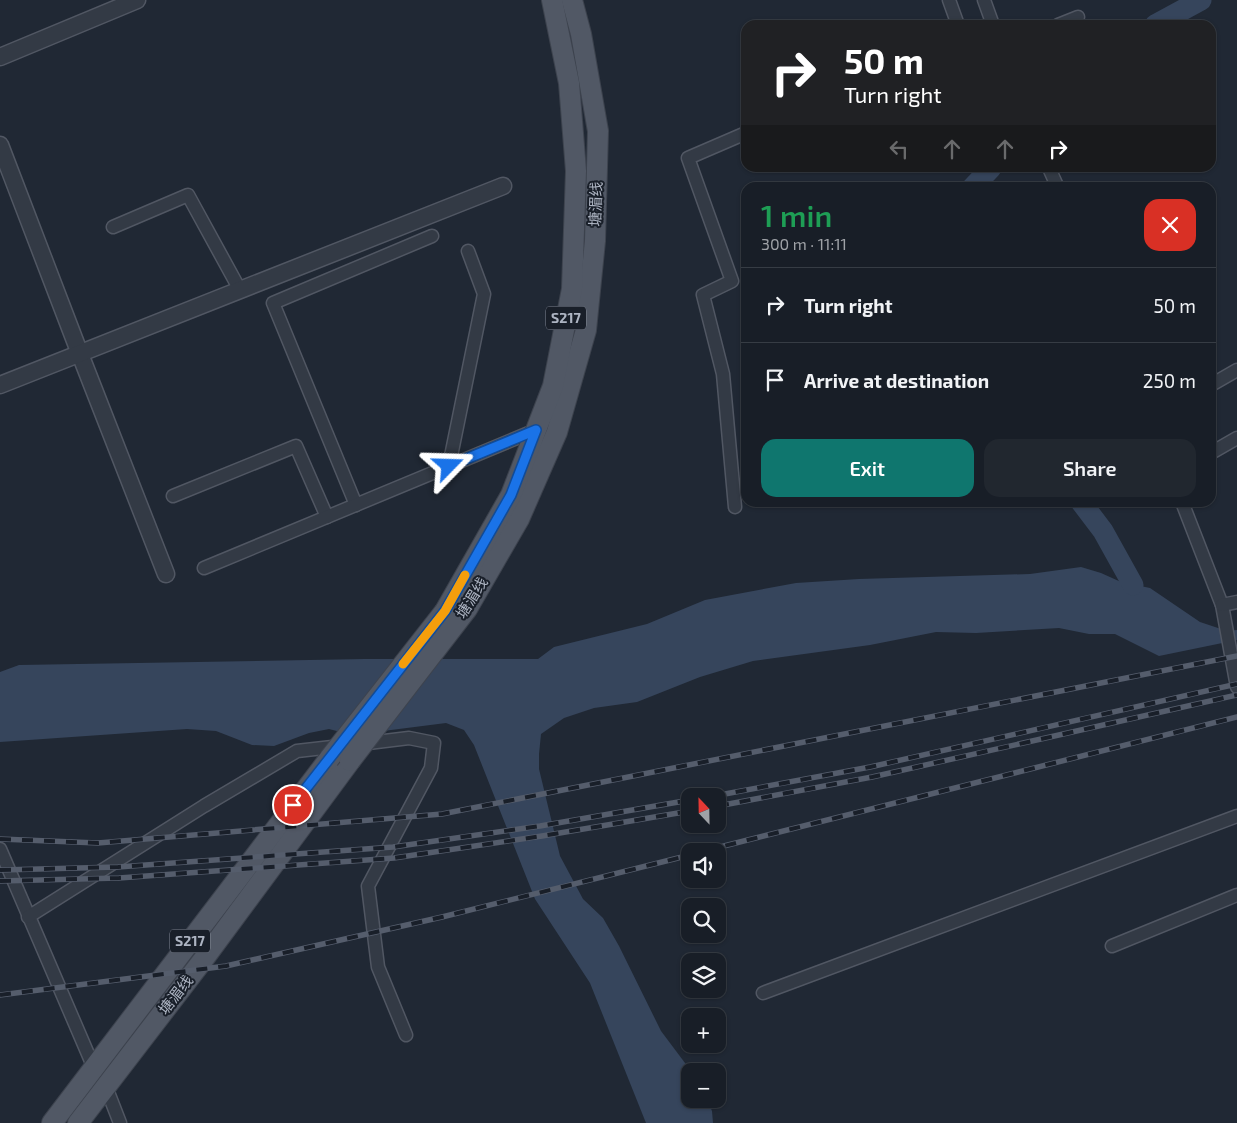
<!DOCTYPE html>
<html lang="en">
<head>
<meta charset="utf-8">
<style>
	:root { --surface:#181e27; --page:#21272f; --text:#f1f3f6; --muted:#9fa2a7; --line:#363c44; --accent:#0f766e }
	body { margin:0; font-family:"Exo 2","Noto Sans SC",sans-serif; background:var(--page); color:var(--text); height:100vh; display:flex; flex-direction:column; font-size:19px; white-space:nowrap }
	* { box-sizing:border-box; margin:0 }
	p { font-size:16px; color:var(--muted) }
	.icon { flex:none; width:28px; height:28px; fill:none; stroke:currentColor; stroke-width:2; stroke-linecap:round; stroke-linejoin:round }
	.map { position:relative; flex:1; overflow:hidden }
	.drawer { position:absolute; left:741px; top:182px; width:475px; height:325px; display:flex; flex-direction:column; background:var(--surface); border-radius:15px; box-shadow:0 1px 4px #0004,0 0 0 1px var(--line) }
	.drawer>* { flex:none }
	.banner { position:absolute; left:741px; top:20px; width:475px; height:152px; border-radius:15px; box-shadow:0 1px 4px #0004,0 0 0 1px var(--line); background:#202124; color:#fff; overflow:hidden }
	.needle { width:32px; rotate:338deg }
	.fabs { position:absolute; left:681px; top:788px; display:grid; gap:10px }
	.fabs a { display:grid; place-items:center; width:45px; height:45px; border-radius:10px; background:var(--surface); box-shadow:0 1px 4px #0004,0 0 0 1px var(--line); font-size:25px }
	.pin { position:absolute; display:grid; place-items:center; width:42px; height:42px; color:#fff; margin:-21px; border:2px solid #fff; border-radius:50%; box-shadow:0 1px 5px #0007 }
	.me { position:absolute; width:55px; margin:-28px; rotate:68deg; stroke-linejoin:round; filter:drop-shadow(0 0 4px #0008) }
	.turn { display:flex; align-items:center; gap:18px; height:105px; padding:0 20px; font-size:22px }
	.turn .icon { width:65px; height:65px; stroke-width:2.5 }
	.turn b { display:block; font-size:35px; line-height:42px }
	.lanes { display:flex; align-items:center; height:48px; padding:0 20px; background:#0003; justify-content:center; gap:25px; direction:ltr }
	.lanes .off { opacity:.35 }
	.round { display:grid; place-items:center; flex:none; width:52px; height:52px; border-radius:15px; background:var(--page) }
	.summary { display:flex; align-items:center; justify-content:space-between; height:85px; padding:0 20px }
	h1 { font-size:30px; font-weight:600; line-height:38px; color:#1e9e55 }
	.button { display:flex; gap:10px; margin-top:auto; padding:10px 20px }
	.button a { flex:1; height:58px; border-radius:15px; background:var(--accent); color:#fff; font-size:20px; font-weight:600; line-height:58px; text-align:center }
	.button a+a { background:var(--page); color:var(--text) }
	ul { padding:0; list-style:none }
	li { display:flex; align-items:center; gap:15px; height:75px; padding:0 20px; border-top:1px solid var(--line) }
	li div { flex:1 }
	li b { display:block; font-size:19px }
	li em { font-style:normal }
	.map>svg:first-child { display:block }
	.water { fill:#36455c }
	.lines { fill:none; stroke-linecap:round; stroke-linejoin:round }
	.river { stroke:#36455c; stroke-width:21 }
	.minor-casing { stroke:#515763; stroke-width:15 }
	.tertiary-casing { stroke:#515763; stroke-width:19 }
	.primary-casing { stroke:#3d434e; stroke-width:22 }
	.minor { stroke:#333a45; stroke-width:12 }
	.tertiary { stroke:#333a45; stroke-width:16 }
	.primary { stroke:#515865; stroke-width:20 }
	.rail-casing { stroke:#555d6c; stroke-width:5.5 }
	.rail { stroke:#191f29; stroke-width:4; stroke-dasharray:11; stroke-linecap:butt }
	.primary-bridge-casing { stroke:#3d434e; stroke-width:22; stroke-linecap:butt }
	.primary-bridge { stroke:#515865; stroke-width:20 }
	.route-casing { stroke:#114b97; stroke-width:12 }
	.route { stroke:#1a73e8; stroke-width:9 }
	.slow { stroke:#f59e0b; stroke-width:9 }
	.labels { text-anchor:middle; stroke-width:4; stroke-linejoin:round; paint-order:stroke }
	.shield { fill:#191f29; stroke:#818794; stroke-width:1 }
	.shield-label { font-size:14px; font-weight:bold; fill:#adb4c2 }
	.street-label { font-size:15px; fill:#adb4c2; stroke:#191f29 }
</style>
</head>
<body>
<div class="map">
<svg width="1237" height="1123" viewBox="0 0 1237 1123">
	<rect width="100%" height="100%" fill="#202834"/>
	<path class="water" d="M 1081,567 L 1101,573 L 1121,582 L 1150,588 L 1200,622 L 1227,631 L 1237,630 L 1237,640 L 1159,656 L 1115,634 L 1089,634 L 1059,628 L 976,633 L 936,632 L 870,645 L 753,661 L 700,677 L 637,702 L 594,708 L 564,718 L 541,734 L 539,754 L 539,769 L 560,856 L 583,899 L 603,918 L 619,946 L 661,1031 L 691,1071 L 690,1099 L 707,1099 L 712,1111 L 713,1123 L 646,1123 L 590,983 L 535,899 L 474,745 L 464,730 L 446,723 L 352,735 L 329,729 L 309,733 L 274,746 L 252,745 L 216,731 L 187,729 L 0,742 L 0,672 L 19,665 L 365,659 L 538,659 L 554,647 L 647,624 L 705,600 L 796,583 L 859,579 L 1030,574 Z"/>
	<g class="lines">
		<g class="river">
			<path d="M 1155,25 L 1201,0"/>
			<path d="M 972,188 L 991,168"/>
			<path d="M 1081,502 L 1103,531 L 1133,585"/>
		</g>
		<g class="minor-casing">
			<g id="minor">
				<path d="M 949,0 L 958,25"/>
				<path d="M 984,0 L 993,25"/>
				<path d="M 1058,25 L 1078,17"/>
				<path d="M 1049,168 L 1058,188"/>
				<path d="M 113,227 L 188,195 L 240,290"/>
				<path d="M 1211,385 L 1237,370"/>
				<path d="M 1211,453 L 1237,438"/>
				<path d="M 449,466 L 484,294 L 468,251"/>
				<path d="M 173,496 L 296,446 L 327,517"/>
				<path d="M 1182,502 L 1222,605 L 1237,687"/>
				<path d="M 356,505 L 273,303 L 432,236"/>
				<path d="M 735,507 L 723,374 L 703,295 L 732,281 L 688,158 L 746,133"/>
				<path d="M 204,568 L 536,430"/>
				<path d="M 1222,605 L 1237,602"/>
				<path d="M 360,744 L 409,738 L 434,743 L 431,768 L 368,886 L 378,967 L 406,1035"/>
				<path d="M 0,849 L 94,1068"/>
				<path d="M 28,917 L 204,806 L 297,751 L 341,746"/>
				<path d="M 1112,946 L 1237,895"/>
				<path d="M 763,993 L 1237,816"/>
				<path d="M 106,1087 L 120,1123"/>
			</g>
		</g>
		<g class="tertiary-casing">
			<g id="tertiary">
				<path d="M 0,57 L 137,0"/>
				<path d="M 0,145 L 80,354 L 166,574"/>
				<path d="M 0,385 L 503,186"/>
			</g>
		</g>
		<g class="primary-casing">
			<g id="primary">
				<path d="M 467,609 L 519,519 L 557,432 L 586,330 L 595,241 L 598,131 L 581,34 L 572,0"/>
				<path d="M 445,611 L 511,495 L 553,386 L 572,289 L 576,171 L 569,83 L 552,0"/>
				<path d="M 52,1123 L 329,759"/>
				<path d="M 78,1123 L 203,960 L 350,761"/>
			</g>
		</g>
		<use href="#minor" class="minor"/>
		<use href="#tertiary" class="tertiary"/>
		<use href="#primary" class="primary"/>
		<g class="rail-casing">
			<g id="rail">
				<path d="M 714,796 L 870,767 L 1237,684"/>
				<path d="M 718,806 L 872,777 L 1237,695"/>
				<path d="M 0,839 L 98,843 L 442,814 L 1237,656"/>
				<path d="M 704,851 L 1237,717"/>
				<path d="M 0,870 L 118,867 L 393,847 L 540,826 L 690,800"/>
				<path d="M 0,881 L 119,878 L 394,858 L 542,836 L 690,811"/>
				<path d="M 0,995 L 226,966 L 442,917 L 690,855"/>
			</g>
		</g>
		<use href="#rail" class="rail"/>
		<g class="primary-bridge-casing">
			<g id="primary-bridge">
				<path d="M 329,759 L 445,611"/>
				<path d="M 350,761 L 467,609"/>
			</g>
		</g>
		<use href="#primary-bridge" class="primary-bridge"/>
	</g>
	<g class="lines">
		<g class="route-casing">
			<path id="route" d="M 293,805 L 445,611 L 511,495 L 536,430 L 449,466"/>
		</g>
		<use href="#route" class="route"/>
		<path class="slow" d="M 403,664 L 445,611 L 465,575"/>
	</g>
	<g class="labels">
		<g class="shield">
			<rect x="546" y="306.5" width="40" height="23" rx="4"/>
			<rect x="170" y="929.5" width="40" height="23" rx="4"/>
		</g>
		<g class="shield-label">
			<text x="566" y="323">S217</text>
			<text x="190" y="946">S217</text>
		</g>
		<g class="street-label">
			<text transform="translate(596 204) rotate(-88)" y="5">塘湄线</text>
			<text transform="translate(472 598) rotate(-58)" y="5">塘湄线</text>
			<text transform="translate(176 995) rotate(-52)" y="5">塘湄线</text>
		</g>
	</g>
</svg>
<div class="fabs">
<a><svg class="needle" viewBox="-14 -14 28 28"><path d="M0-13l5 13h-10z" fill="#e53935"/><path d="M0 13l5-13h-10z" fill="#9fa2a7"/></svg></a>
<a><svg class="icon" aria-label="sound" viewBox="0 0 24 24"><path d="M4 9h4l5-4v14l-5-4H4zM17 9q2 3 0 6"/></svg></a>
<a><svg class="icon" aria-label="search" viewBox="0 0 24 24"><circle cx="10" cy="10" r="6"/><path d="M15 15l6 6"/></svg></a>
<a><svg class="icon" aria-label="layers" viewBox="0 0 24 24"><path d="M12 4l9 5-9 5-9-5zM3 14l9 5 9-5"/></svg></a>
<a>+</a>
<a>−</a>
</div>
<div class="pin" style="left:293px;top:805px;background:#d93025"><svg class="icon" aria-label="arrive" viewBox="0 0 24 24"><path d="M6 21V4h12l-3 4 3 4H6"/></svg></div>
<svg class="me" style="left:449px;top:466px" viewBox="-20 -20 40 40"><path d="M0-17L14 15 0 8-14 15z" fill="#1a73e8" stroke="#fff" stroke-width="4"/></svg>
<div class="banner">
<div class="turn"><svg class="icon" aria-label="right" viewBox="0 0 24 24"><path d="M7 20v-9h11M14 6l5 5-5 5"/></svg><div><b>50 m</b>Turn right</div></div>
<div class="lanes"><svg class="icon off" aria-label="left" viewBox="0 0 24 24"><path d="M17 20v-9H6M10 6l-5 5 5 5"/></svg><svg class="icon off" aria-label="ahead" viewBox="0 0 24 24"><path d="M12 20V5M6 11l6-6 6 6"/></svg><svg class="icon off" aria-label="ahead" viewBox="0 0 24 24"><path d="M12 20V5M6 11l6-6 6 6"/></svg><svg class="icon" aria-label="right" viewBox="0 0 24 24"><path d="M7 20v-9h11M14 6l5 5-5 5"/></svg></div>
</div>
<section class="drawer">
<div class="summary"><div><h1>1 min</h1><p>300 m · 11:11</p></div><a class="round" style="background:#d93025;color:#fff"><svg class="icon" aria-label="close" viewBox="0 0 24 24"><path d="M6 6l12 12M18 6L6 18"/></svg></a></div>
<ul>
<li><svg class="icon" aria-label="right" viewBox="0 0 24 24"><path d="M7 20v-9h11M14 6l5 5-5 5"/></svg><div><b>Turn right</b></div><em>50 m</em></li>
<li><svg class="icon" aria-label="arrive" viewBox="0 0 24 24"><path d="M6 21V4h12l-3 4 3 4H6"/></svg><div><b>Arrive at destination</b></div><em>250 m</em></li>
</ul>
<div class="button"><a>Exit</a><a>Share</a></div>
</section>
</div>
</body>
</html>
